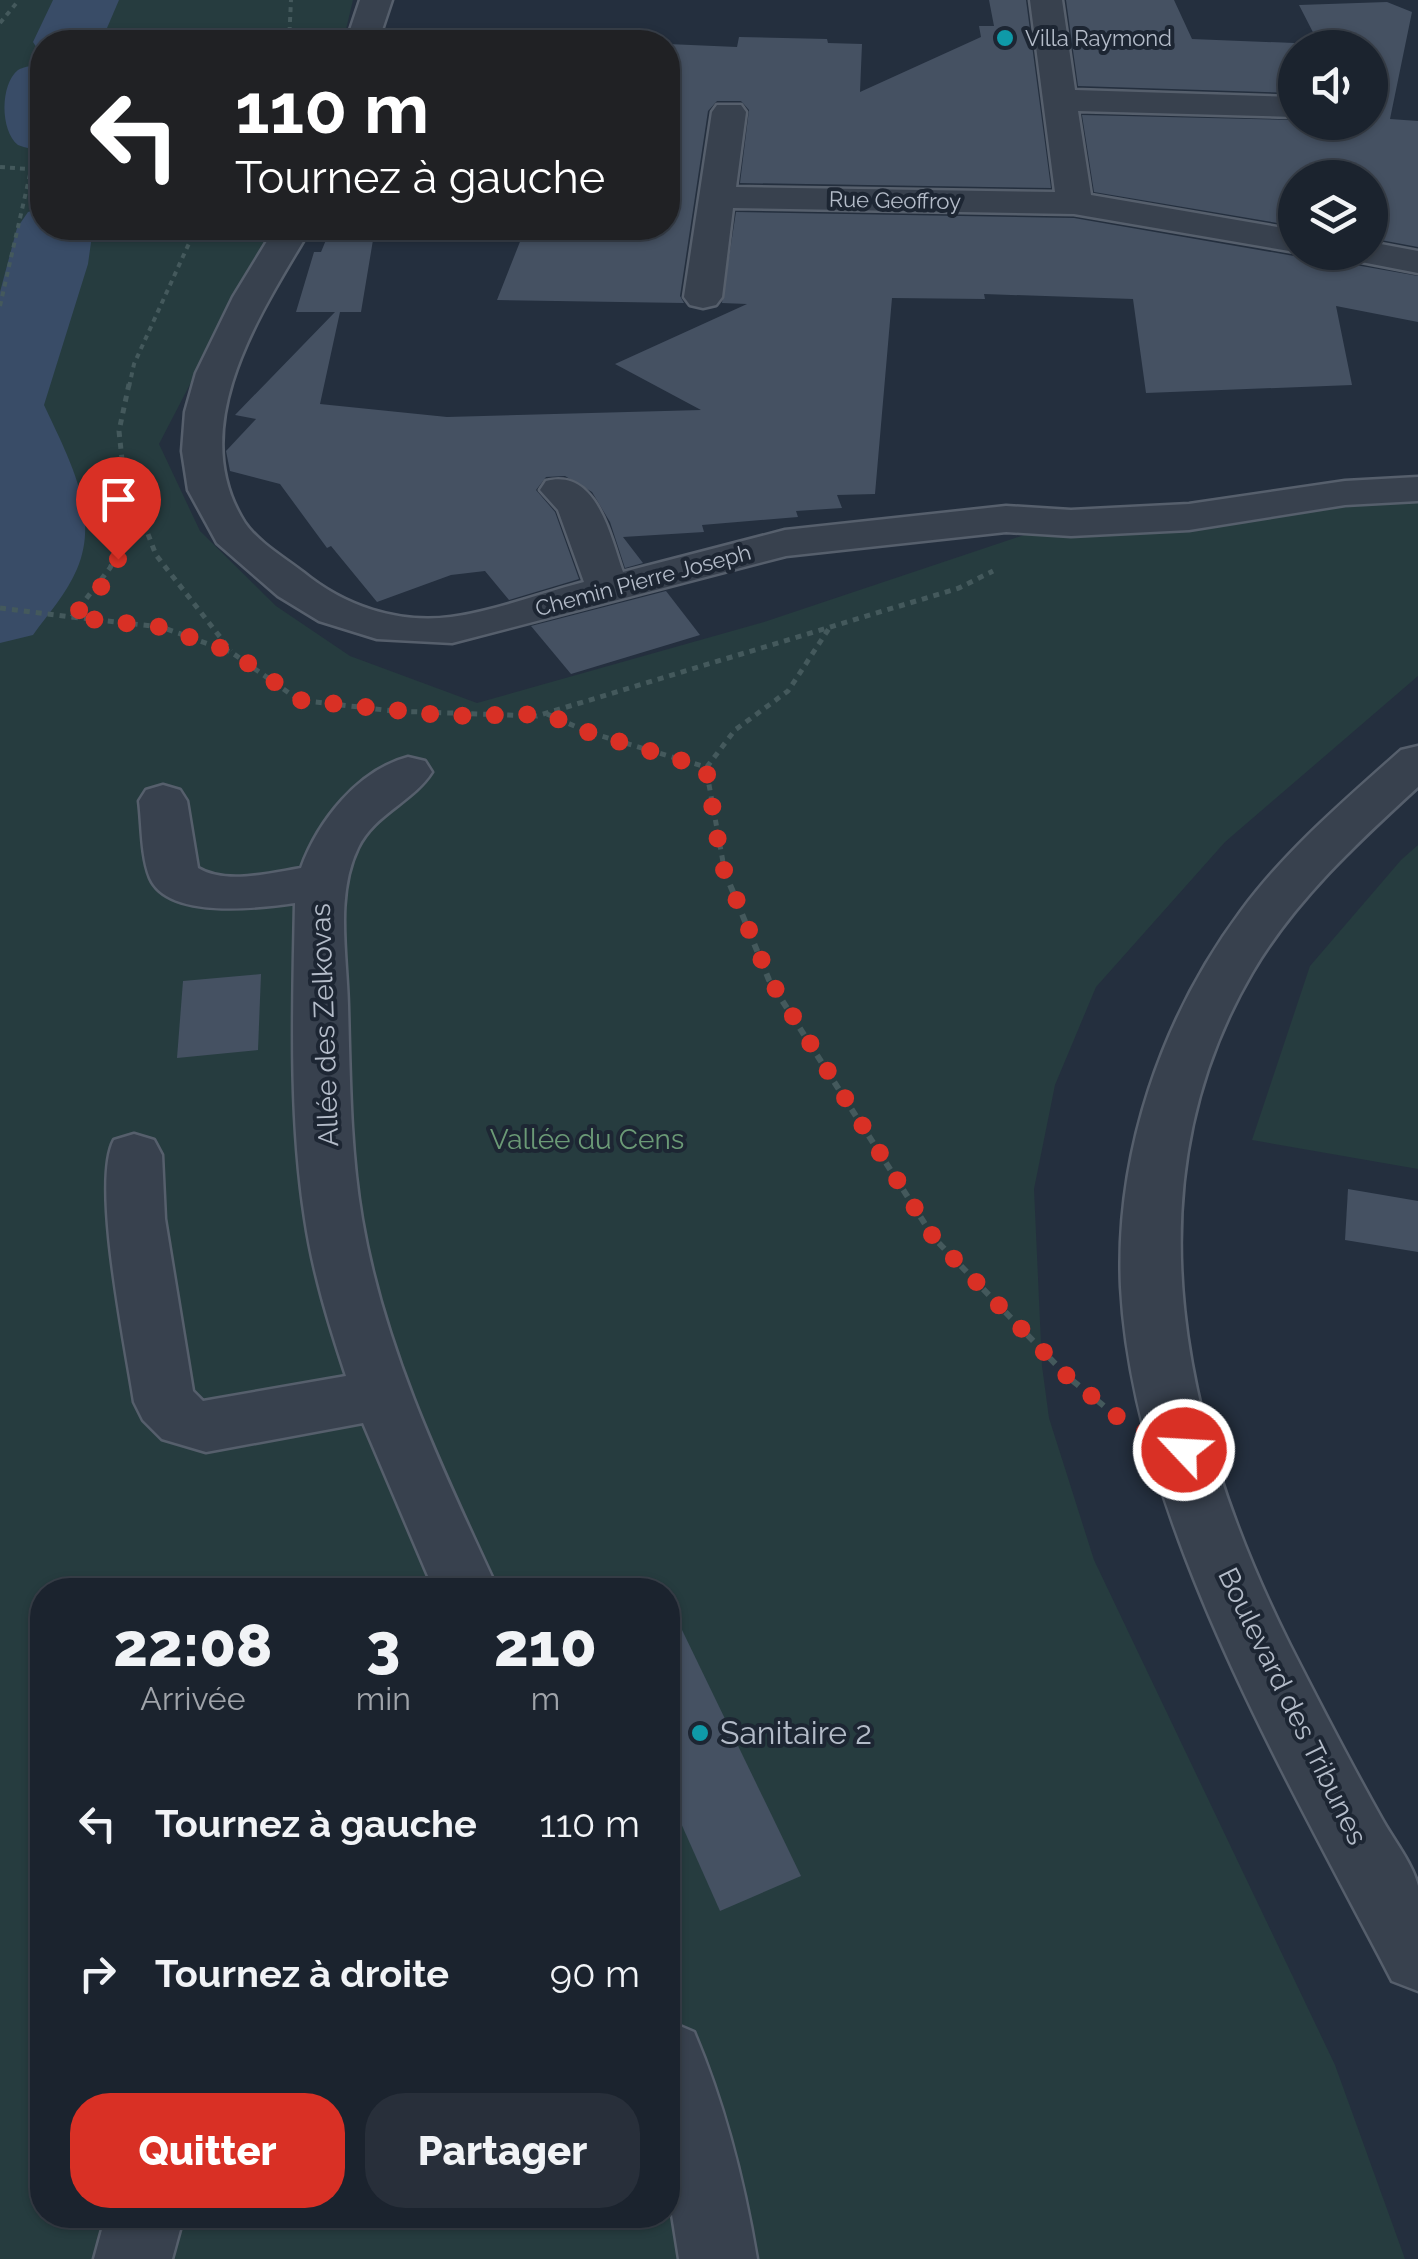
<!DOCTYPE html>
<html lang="fr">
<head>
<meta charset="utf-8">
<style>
	:root { --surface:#1b232e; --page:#282f3a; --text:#f1f3f6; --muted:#a0a4aa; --line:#39404a; --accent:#d93025 }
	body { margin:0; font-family:Raleway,sans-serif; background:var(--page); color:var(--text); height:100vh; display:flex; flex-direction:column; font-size:38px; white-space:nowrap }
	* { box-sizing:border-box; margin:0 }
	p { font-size:32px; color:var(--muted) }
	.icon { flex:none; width:55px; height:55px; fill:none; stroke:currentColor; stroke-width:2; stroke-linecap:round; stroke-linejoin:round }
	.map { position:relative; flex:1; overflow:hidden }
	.panel { position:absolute; left:30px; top:1578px; width:650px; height:650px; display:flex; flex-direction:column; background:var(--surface); border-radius:40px; box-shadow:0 2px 8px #0004,0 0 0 2px var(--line) }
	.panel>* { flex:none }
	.hud { position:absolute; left:30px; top:30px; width:650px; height:210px; border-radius:40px; box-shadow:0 2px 8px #0004,0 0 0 2px var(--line); background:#202124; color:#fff; overflow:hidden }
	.buttons { position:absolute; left:1278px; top:30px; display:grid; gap:20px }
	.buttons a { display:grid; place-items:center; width:110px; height:110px; border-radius:50%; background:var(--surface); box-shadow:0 2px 8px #0004,0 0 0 2px var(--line); font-size:50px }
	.pin { position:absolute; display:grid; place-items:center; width:85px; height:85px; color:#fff; margin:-102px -42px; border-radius:50% 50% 50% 0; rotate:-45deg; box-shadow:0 0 10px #0007 }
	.pin .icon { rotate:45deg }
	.me { position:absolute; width:110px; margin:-55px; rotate:295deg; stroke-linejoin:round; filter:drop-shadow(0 0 8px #0008) }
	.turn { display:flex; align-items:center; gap:35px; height:210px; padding:0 40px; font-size:45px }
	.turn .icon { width:130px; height:130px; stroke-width:2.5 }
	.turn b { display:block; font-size:70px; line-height:85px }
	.eta { display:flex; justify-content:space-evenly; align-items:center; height:170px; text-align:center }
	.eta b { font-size:60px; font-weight:800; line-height:70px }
	.cta { display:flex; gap:20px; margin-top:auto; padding:20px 40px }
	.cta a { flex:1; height:115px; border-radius:40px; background:var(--accent); color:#fff; font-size:40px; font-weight:800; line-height:115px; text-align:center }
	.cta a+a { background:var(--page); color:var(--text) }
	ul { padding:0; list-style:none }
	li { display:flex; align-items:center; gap:30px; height:150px; padding:0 40px }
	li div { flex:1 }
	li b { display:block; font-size:38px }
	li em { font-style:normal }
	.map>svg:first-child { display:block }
	.green { fill:#263c3f; fill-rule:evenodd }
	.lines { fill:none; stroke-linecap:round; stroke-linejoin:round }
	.river { fill:#394c67; fill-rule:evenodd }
	.building { fill:#455162 }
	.minor-casing { stroke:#565f6c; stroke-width:5 }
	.path-far2 { stroke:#44595c; stroke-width:4; stroke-dasharray:5 5; stroke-linecap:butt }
	.path-far1 { stroke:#44595c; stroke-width:5; stroke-dasharray:6 6; stroke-linecap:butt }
	.path { stroke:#44595c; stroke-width:6; stroke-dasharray:8 8; stroke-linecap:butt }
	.minor { fill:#38414e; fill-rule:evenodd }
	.route { stroke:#d93025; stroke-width:18; stroke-dasharray:0 32.4 }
	.culture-dot { fill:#0f9aa8; stroke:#1d2633; stroke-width:4 }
	.labels { text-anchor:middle; stroke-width:8; stroke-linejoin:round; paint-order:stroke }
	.far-poi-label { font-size:22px; fill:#b4bcc9; stroke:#1d2633; text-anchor:start }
	.far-street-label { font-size:22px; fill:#b4bcc9; stroke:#1d2633 }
	.street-label { font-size:28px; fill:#b4bcc9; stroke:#1d2633 }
	.park-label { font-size:28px; fill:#6b9a76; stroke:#1d2633 }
	.near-poi-label { font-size:32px; fill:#b4bcc9; stroke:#1d2633; text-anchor:start }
</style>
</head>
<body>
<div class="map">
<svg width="1418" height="2259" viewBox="0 0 1418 2259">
	<rect width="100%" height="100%" fill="#242f3e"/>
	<g class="green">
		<path d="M 0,0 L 353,0 L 343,42 L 42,42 L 42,228 L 271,228 L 159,444 L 200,531 L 276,606 L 350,656 L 477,703 L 764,622 L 1039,530 L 1167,527 L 1418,499 L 1418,676 L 1225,842 L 1096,987 L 1055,1085 L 1034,1189 L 1042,1366 L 1049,1418 L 1094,1560 L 1335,2065 L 1405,2259 L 0,2259 ZM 42,1590 L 668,1590 L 668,2215 L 42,2215 Z"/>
		<path d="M 1418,845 L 1418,1169 L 1252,1140 L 1310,966 L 1401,860 Z"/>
	</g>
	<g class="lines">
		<g class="river">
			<path d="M 53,0 L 119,0 L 101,42 L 42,42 L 42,56 L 33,42 Z"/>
			<path d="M 42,64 L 42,151 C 35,149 25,148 18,145 C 0,131 0,84 18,70 C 24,66 35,66 42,64 Z"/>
			<path d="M 42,208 L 42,228 L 93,228 L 88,264 L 44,405 C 67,455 101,514 77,569 C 67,593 48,614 33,635 L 0,643 L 0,292 L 17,228 L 28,212 Z"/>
		</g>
	</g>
	<g class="building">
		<path d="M 989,0 L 1026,0 L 1051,188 L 740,183 L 749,110 L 741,101 L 717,101 L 708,111 L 680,296 L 684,303 L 497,300 L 525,229 L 595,235 L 596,228 L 668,228 L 668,44 L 737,47 L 739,37 L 827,39 L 828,43 L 862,44 L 860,92 L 981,37 L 979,26 L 994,26 Z"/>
		<path d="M 1066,0 L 1174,0 L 1192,39 L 1319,44 L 1299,5 L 1387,2 L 1412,12 L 1390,119 L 1418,121 L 1418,247 L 1370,238 L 1370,178 L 1295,178 L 1295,226 L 1094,192 L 1082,115 L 1370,122 L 1370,48 L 1295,48 L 1295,93 L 1078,86 Z"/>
		<path d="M 736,212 L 1074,218 L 1294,256 L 1343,252 L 1350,264 L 1418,276 L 1418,322 L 1336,306 L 1352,385 L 1146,393 L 1133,299 L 984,294 L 985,299 L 892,298 L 875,494 L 837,495 L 842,508 L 796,511 L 798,517 L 702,525 L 704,532 L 623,537 L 643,563 L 625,568 L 610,522 L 592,492 L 565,476 L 546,477 L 536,490 L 555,512 L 579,579 L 509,600 L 485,571 L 451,575 L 377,602 L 331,546 L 327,548 L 280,484 L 230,471 L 226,451 L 256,419 L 235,415 L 335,312 L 296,312 L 314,252 L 321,252 L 331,228 L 375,228 L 361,312 L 340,312 L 320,404 L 447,417 L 701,410 L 615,364 L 747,304 L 722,303 Z"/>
		<path d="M 666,591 L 700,635 L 571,674 L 531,626 Z"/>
		<path d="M 261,974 L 258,1050 L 177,1058 L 183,981 Z"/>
		<path d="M 1348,1189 L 1418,1201 L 1418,1252 L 1345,1240 Z"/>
		<path d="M 668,1601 L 801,1876 L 720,1911 L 668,1794 Z"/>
	</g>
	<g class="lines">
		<g class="minor-casing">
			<g id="minor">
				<path d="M 360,0 L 392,0 L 378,42 L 346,42 Z"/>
				<path d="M 1030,0 L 1062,0 L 1075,90 L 1295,97 L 1295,117 L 1078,111 L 1091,195 L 1295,230 L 1295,252 L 1074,214 L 733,208 L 722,297 L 716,305 L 703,308 L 690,305 L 684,297 L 712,112 L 717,105 L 741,105 L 746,112 L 736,187 L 1055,192 Z"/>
				<path d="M 275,228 L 311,228 C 262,311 183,426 245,523 C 258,542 285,558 303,572 C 344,606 398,624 451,617 C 495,611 541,593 584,582 L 558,510 L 540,490 L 546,481 C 597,468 610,536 623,572 L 785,530 L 1006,506 L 1071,510 L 1189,504 L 1345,481 L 1418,477 L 1418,501 L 1345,505 L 1189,530 L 1071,536 L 1006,532 L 786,556 L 452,643 L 377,639 L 319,621 L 278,596 L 217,543 L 188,490 L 182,451 L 185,412 L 196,373 L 233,297 Z"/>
				<path d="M 1370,242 L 1418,251 L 1418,273 L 1351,260 L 1346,252 L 1370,252 Z"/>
				<path d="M 1418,746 L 1418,787 C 1357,843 1294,901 1252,973 C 1126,1188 1185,1435 1290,1645 C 1320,1704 1350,1762 1382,1819 C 1393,1839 1413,1864 1418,1886 C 1418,1915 1418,1960 1418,1991 L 1392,1981 C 1287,1778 1133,1518 1121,1287 C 1115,1154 1162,1017 1241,911 C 1286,850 1345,800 1401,750 Z"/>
				<path d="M 408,757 L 425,761 L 432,772 C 413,802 374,814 358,848 C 335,895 347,956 348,1006 C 350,1077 350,1148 362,1219 C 384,1349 443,1471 498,1590 L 434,1590 L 363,1423 L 206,1452 L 162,1439 L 143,1420 L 134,1402 C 126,1348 91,1182 114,1140 L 134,1134 L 154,1140 L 162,1155 L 165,1219 L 193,1391 L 203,1401 L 346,1376 C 329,1325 313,1273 305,1219 C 289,1116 293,1007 295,903 C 260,908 168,920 150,878 C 141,856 142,824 139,801 L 146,790 L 163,785 L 180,790 L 187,801 L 198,868 C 226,885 270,873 301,868 C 318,821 358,770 408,757 Z"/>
				<path d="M 668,2021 L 694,2032 C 725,2105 744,2181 757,2259 L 679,2259 L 668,2189 Z"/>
				<path d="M 106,2215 L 184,2215 L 172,2259 L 94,2259 Z"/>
			</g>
		</g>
		<g class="path-far2">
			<path d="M 0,23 L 19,0"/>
			<path d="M 289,42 L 291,0"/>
			<path d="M 0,167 L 42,170"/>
			<path d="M 0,306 L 31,170"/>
			<path d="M 129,387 L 134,364 L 196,228"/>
		</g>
		<g class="path-far1">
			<path d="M 129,384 L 119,431 L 123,469 L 156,555 L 231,651"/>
			<path d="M 0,608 L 72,617 L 110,568 L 137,511"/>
			<path d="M 72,617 L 161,627 L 231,652 L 299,700 L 393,711 L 537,716 L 959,588 L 993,571"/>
			<path d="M 547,714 L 588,732 L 706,767"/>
			<path d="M 725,873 L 706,768 L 735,730 L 788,691 L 830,627"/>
		</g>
		<path class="path" d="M 724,870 L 769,980 L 934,1238 L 1068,1377 L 1104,1406"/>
		<use href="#minor" class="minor"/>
	</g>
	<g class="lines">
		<path class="route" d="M 118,559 L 98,592 L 72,617 L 161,627 L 232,652 L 300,700 L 450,716 L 546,714 L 588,732 L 706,768 L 722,865 L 770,980 L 934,1238 L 1068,1377 L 1124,1422 L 1184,1450"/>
	</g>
	<g class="culture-dot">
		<circle cx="1005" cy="38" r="10"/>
		<circle cx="700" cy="1733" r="10"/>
	</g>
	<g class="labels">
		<g class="far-poi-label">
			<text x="1025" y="46">Villa Raymond</text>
		</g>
		<g class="far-street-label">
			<text transform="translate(895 200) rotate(1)" y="8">Rue Geoffroy</text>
			<text transform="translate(643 580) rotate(-15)" y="8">Chemin Pierre Joseph</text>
		</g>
		<g class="street-label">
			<text transform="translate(324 1025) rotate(-92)" y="10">Allée des Zelkovas</text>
			<text transform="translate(1293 1706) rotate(64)" y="10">Boulevard des Tribunes</text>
		</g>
		<g class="park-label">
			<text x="587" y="1149">Vallée du Cens</text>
		</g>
		<g class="near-poi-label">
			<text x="720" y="1744">Sanitaire 2</text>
		</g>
	</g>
</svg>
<div class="buttons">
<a><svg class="icon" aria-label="sound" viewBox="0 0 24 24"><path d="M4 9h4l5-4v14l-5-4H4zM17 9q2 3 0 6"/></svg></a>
<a><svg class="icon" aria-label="layers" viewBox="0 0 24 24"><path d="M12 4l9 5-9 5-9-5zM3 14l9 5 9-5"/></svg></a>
</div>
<div class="pin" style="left:118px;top:559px;background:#d93025"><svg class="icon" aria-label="arrive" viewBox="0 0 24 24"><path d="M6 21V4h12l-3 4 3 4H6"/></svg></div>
<svg class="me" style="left:1184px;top:1450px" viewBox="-20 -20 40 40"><circle r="17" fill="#d93025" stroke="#fff" stroke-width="3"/><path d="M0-11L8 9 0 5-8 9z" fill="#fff"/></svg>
<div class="hud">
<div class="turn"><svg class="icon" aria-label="left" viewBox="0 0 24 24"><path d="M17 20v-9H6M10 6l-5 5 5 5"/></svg><div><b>110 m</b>Tournez à gauche</div></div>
</div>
<section class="panel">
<div class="eta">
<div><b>22:08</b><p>Arrivée</p></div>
<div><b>3</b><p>min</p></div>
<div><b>210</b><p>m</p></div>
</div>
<ul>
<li><svg class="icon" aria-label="left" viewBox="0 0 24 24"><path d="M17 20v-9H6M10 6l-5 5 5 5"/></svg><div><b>Tournez à gauche</b></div><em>110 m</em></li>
<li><svg class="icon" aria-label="right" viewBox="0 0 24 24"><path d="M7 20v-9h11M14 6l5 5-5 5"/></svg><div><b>Tournez à droite</b></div><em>90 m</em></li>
</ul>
<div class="cta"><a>Quitter</a><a>Partager</a></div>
</section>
</div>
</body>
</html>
